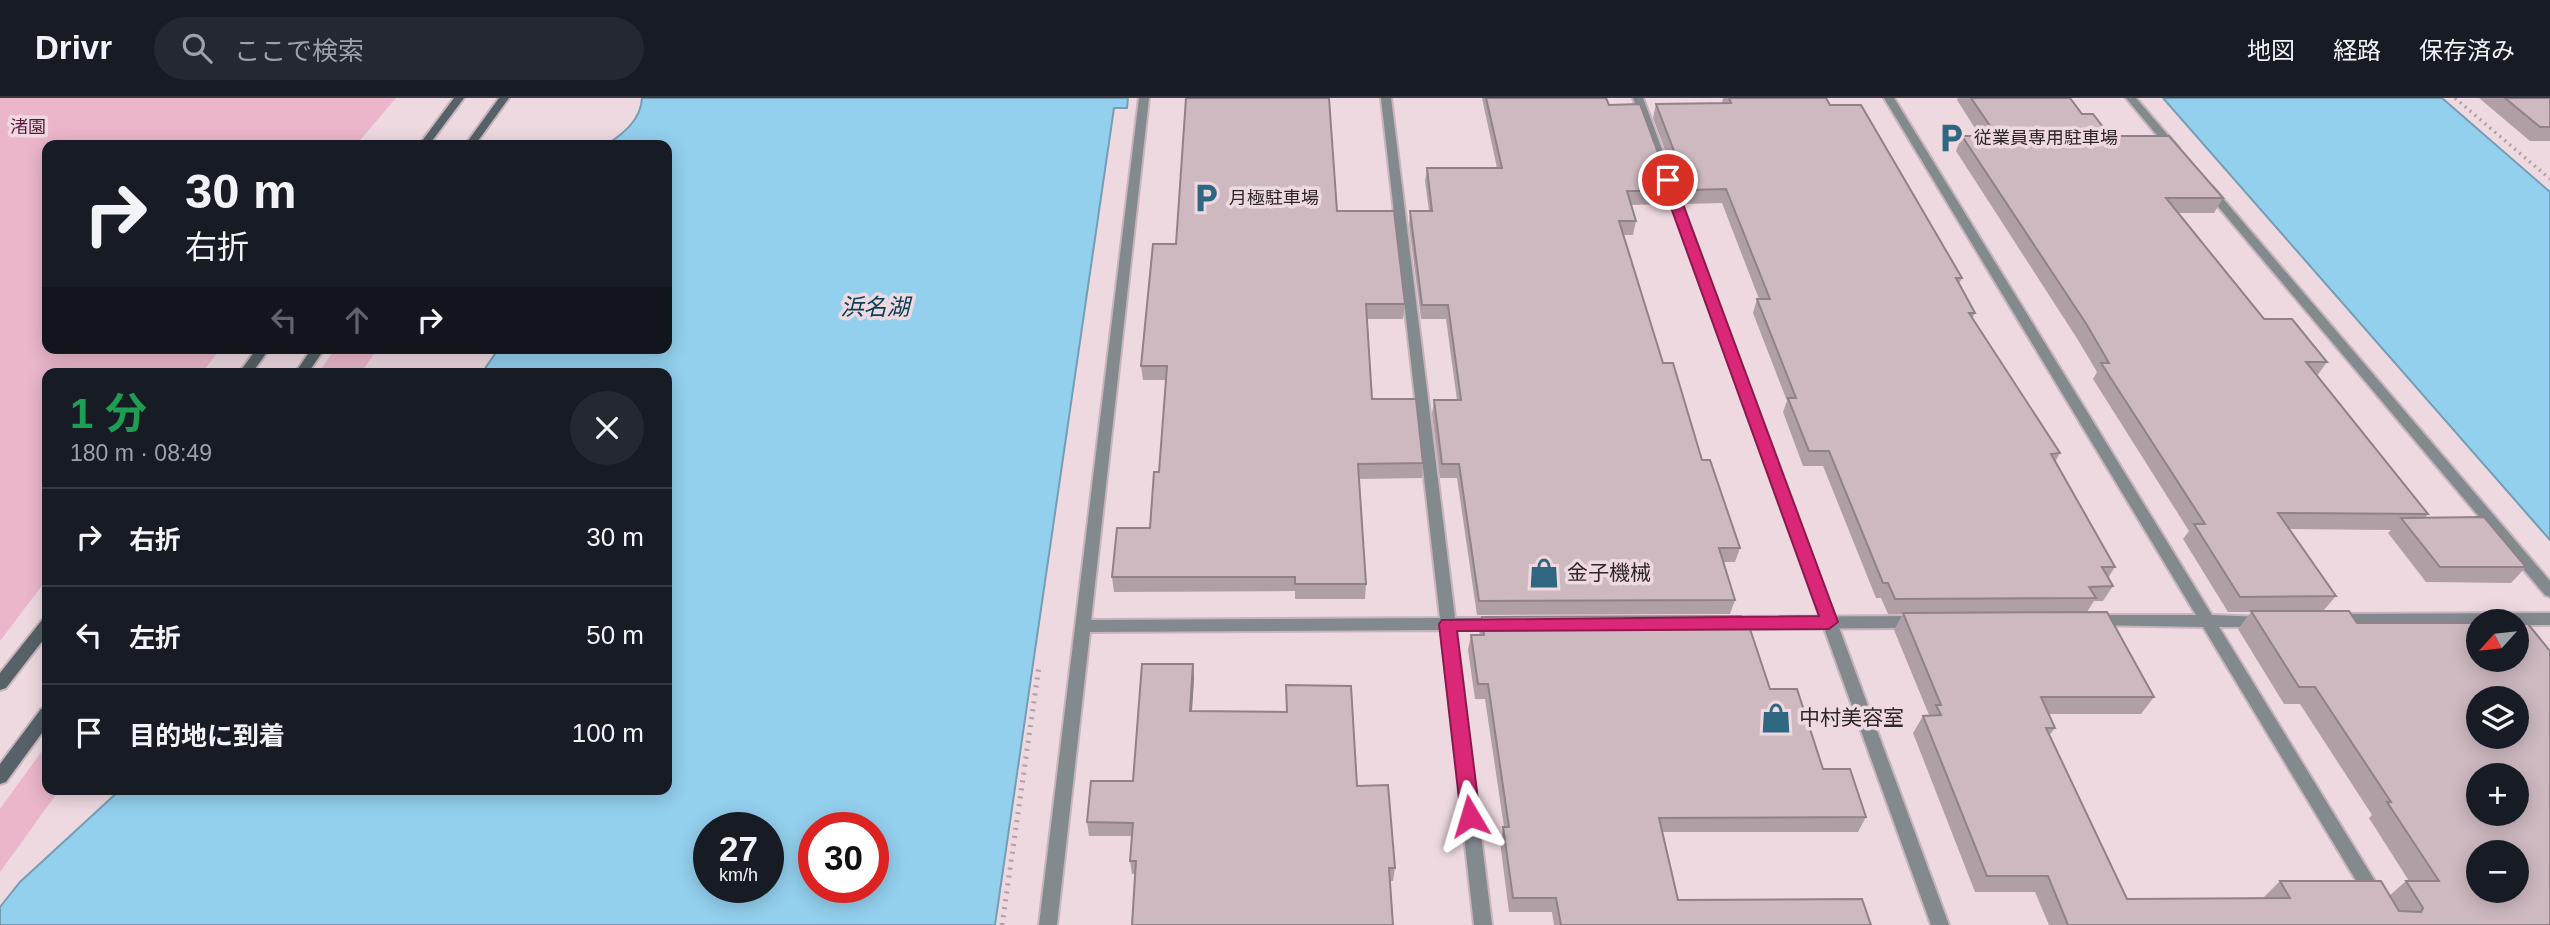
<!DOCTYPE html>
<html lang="ja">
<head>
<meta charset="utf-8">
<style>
	:root { --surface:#171b24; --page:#242831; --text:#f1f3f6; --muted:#9ea1a6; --line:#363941 }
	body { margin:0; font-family:Arial,"Noto Sans JP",sans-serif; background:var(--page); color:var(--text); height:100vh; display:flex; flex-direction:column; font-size:26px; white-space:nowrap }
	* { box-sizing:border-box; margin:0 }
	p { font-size:23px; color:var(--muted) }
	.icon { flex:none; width:38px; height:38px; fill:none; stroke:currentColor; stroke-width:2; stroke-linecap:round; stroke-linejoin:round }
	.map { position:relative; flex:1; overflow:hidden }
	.sheet { position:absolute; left:42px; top:270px; width:630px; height:427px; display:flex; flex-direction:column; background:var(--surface); border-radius:14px; box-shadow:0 4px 18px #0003 }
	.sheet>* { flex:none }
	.hud { position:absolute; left:42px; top:42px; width:630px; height:214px; border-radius:14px; box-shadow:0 4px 18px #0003; background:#171b24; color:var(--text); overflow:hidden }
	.needle { width:46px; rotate:243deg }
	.buttons { position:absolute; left:2466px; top:511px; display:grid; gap:14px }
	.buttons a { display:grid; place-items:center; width:63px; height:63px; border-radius:50%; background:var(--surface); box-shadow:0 4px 18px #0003; font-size:35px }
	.speed { position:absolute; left:693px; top:714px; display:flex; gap:14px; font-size:35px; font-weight:700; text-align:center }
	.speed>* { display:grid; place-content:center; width:91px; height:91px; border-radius:50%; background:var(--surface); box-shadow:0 4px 18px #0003; line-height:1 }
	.speed small { font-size:18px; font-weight:400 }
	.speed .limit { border:10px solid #d22; background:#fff; color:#111 }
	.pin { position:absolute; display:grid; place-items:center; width:60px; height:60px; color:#fff; margin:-30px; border:4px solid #fff; border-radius:50%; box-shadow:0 2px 7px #0007 }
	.me { position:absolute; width:77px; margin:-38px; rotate:353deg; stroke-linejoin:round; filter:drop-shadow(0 0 5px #0008) }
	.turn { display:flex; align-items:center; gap:24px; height:147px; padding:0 28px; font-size:32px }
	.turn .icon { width:91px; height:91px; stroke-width:2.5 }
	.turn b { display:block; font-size:49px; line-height:60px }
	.lanes { display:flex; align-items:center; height:66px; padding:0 28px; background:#0003; justify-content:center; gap:35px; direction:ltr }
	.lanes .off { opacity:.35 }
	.round { display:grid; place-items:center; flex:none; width:74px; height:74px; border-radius:37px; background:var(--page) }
	.head { display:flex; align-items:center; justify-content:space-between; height:119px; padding:0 28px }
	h1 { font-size:42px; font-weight:700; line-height:52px; color:#1e9e55 }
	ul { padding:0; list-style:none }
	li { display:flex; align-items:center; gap:21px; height:98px; padding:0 28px; border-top:2px solid var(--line) }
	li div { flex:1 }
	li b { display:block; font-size:26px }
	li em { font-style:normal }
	header { display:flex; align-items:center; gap:42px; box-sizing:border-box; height:98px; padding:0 35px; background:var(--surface); border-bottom:2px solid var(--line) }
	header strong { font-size:33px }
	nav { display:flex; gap:38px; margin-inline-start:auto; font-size:24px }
	.search { width:490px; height:63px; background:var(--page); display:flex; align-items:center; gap:18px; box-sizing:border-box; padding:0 24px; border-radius:38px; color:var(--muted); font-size:26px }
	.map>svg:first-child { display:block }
	.green { fill:#ebb6cb }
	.water { fill:#93d0ee; stroke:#759db3; stroke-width:2; fill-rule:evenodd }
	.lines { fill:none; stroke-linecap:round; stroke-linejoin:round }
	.minor-casing { stroke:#c8b5bc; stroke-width:4 }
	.tertiary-casing { stroke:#c8b5bc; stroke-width:4 }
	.secondary-casing { stroke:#c8b5bc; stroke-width:4 }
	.path-far1 { stroke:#b0a0a6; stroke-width:3.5; stroke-dasharray:2 4.5; stroke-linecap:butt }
	.path { stroke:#b0a0a6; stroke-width:5; stroke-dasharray:2 6; stroke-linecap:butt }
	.minor { fill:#828a8e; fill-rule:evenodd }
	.tertiary { fill:#828a8e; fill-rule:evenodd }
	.secondary { fill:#566268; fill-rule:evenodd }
	.wall { fill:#b19fa6 }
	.shaded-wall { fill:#908287 }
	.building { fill:#ceb9c1; stroke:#908287; stroke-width:2; fill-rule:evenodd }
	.route { fill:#db2777; stroke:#8e194d; stroke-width:2 }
	.labels { text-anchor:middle; stroke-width:7; stroke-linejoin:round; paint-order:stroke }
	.far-park-label { font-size:18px; fill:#581538; stroke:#eed9e1 }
	.far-poi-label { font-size:18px; fill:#2e2629; stroke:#eed9e1; text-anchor:start }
	.poi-label { font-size:21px; fill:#2e2629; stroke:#eed9e1; text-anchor:start }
	.water-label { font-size:23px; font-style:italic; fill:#0c4055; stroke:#eed9e1 }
</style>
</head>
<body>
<header>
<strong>Drivr</strong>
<div class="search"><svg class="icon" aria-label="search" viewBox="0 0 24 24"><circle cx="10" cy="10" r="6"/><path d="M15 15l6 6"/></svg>ここで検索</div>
<nav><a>地図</a><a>経路</a><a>保存済み</a></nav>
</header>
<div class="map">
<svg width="2550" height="827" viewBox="0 0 2550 827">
	<rect width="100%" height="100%" fill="#eed9e1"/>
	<g class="green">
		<path d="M 0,0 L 396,0 L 356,47 L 47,47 L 47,250 L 221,250 L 202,275 L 47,275 L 47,481 L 0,543 Z"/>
		<path d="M 336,250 L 378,250 L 361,275 L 318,275 Z"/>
		<path d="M 47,646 L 47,691 L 60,691 L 0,774 L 0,711 Z"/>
	</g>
	<g class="water">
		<path d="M 642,0 L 1128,0 L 1127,10 L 1114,10 L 995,827 L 0,827 L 0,809 L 20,784 L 121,691 L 667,691 L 667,275 L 482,275 L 499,250 L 667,250 L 667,47 L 606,47 C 623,36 641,22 642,0 ZM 709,730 L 768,730 L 768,789 L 709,789 ZM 814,730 L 873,730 L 873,789 L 814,789 Z"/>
		<path d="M 2163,0 L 2442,0 L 2550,94 L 2550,442 Z"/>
	</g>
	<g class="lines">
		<g class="minor-casing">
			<g id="minor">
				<path d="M 1139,0 L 1149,0 L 1091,522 L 1440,520 L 1381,0 L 1391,0 L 1455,520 L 1497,520 L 1502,522 L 1505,526 L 1502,530 L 1497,532 L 1456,532 L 1492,827 L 1474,827 L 1441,532 L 1090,534 L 1057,827 L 1039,827 Z"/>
				<path d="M 1884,0 L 1894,0 L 2212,517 L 2265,519 L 2268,523 L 2265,527 L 2260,529 L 2219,529 L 2402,827 L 2383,827 L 2203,529 L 2090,527 L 2087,523 L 2090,519 L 2095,517 L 2196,517 Z"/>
				<path d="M 2126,0 L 2136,0 L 2179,50 L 2179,54 L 2171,54 Z"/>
				<path d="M 2209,88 L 2213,89 L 2550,483 L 2550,499 L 2545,497 L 2205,93 L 2204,91 Z"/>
				<path d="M 2550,515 L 2550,527 L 2516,527 L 2516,523 L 2478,523 L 2478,527 L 2337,528 L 2332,526 L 2329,522 L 2332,518 L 2337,516 Z"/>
				<path d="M 1917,518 L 1922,520 L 1925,524 L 1922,528 L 1917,530 L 1724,531 L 1719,529 L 1716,525 L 1719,521 L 1724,519 Z"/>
			</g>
		</g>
		<g class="tertiary-casing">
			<path id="tertiary" d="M 1633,0 L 1643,0 L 1949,827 L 1931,827 Z"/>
		</g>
		<g class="secondary-casing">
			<g id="secondary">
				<path d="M 454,0 L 464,0 L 429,47 L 419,47 Z"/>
				<path d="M 499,0 L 509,0 L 475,47 L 465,47 Z"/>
				<path d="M 257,250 L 270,250 L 252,275 L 239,275 Z"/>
				<path d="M 312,250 L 325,250 L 308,275 L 295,275 Z"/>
				<path d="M 47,520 L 47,537 L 6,590 L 0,592 L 0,575 L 42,522 Z"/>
				<path d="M 47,610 L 47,628 L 6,684 L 0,686 L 0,666 L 41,611 Z"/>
			</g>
		</g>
		<path class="path-far1" d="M 2455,0 L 2550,81"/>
		<path class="path" d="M 1002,827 L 1039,568"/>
		<use href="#minor" class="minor"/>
		<use href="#tertiary" class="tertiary"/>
		<use href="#secondary" class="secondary"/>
	</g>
	<g class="wall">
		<path d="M 1482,0 L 1606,0 L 1609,7 L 1672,93 L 1668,106 L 1631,107 L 1636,123 L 1633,137 L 1623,137 L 1663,265 L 1702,362 L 1740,450 L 1735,464 L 1723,464 L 1735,502 L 1730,516 L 1477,517 L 1457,380 L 1440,380 L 1432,316 L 1434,302 L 1457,302 L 1446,221 L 1421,221 L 1409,127 L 1410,113 L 1429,113 L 1425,83 L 1427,70 L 1497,70 Z"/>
		<path d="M 1723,0 L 1826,0 L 1830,7 L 1962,180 L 1959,186 L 1975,215 L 1972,221 L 2060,355 L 2055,364 L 2115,469 L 2108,480 L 2113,488 L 2103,503 L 2094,503 L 2087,514 L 2154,599 L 2141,616 L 2049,616 L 2055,630 L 2049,638 L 2127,801 L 2264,801 L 2264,799 L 2280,783 L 2390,797 L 2406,783 L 2409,783 L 2369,720 L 2372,717 L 2300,606 L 2284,606 L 2238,531 L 2251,514 L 2228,514 L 2183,441 L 2189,433 L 2093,281 L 2097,274 L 2078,242 L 1956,53 L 1962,38 L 1980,38 L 1957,2 L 1958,0 L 2070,0 L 2082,16 L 2110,38 L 2223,100 L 2214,115 L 2179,115 L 2264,221 L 2327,264 L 2317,278 L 2428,416 L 2425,420 L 2526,469 L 2511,485 L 2426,484 L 2388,435 L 2391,432 L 2289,431 L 2336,498 L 2323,513 L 2550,827 L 2049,827 L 2035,794 L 1975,794 L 1913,635 L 1923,618 L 1929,617 L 1894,532 L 1903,516 L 1888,516 L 1881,500 L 1876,500 L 1823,368 L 1803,368 L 1783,314 L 1787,303 L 1753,215 L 1757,201 L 1759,201 L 1722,105 L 1685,106 L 1653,20 L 1656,6 L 1722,5 Z"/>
		<path d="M 2479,0 L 2550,0 L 2550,43 L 2530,43 Z"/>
		<path d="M 1337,113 L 1405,206 L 1403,221 L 1367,221 L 1372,301 L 1423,365 L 1422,380 L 1359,381 L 1366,486 L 1365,501 L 1295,501 L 1295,493 L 1114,494 L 1112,479 L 1150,430 L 1159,374 L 1166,282 L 1143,282 L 1141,268 L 1176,146 Z"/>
		<path d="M 1482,519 L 1745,531 L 1770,591 L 1823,671 L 1866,719 L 1858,734 L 1663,734 L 1678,802 L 1871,827 L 1554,827 L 1552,814 L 1509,814 L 1500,744 L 1504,729 L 1485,601 L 1475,601 L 1468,552 L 1471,537 L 1479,537 Z"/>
		<path d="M 1193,566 L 1194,580 L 1192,613 L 1357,688 L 1395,770 L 1393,783 L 1132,776 L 1130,763 L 1132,738 L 1089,738 L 1087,724 L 1133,683 Z"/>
	</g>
	<path class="shaded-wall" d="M 1193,566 L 1194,580 L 1191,627 L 1190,613 Z"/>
	<g class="building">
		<path d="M 1186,0 L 1329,0 L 1337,113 L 1394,113 L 1405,206 L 1366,206 L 1372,301 L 1416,301 L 1423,365 L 1358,366 L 1366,486 L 1295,486 L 1295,479 L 1112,479 L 1117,430 L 1150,430 L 1154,374 L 1159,374 L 1167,268 L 1141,268 L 1153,146 L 1176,146 Z"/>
		<path d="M 1486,0 L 1606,0 L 1609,7 L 1640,6 L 1672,93 L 1627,93 L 1636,123 L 1619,123 L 1663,265 L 1673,265 L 1702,362 L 1710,362 L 1740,450 L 1719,450 L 1735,502 L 1479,503 L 1459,366 L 1442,366 L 1434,302 L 1461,302 L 1448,207 L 1422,207 L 1410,113 L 1432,113 L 1427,70 L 1502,70 Z"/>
		<path d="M 1729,0 L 1826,0 L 1830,7 L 1861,7 L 1962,180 L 1956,180 L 1975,215 L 1969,215 L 2060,355 L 2051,356 L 2115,469 L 2102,469 L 2113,488 L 2089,489 L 2096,500 L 1895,501 L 1888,485 L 1883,485 L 1829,353 L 1809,353 L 1788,300 L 1796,300 L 1757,201 L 1770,201 L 1726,91 L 1689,92 L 1656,6 L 1731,5 Z"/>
		<path d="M 1971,0 L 2070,0 L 2082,16 L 2093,16 L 2110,38 L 2169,38 L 2223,100 L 2166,100 L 2264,221 L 2292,221 L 2327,264 L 2306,264 L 2428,416 L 2278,415 L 2336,498 L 2240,499 L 2194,426 L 2205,426 L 2101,265 L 2109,265 L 2087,227 L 1962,38 L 1997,38 Z"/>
		<path d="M 2505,0 L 2550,0 L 2550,29 L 2540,29 Z"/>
		<path d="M 2484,419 L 2526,469 L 2440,469 L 2401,420 Z"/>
		<path d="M 2251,513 L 2349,513 L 2357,525 L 2478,525 L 2478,562 L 2516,562 L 2516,526 L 2528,526 L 2550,553 L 2550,827 L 2068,827 L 2048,778 L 1987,778 L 1923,618 L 1941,617 L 1936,607 L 1941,607 L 1903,515 L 2107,514 L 2154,599 L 2041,599 L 2055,630 L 2046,630 L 2127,801 L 2290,800 L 2280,783 L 2381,783 L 2399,813 L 2421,814 L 2423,810 L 2406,783 L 2439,783 L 2387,704 L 2391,704 L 2315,589 L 2299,589 ZM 2478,600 L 2516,600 L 2516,639 L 2478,639 ZM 2478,677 L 2516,677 L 2516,716 L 2478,716 ZM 2478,754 L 2516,754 L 2516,793 L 2478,793 Z"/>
		<path d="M 1741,518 L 1745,531 L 1750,531 L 1770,591 L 1797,591 L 1823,671 L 1850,671 L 1866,719 L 1659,720 L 1678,802 L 1862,801 L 1871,827 L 1561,827 L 1556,800 L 1513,800 L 1503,729 L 1509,729 L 1488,586 L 1478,586 L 1471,537 L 1484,537 L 1482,519 Z"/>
		<path d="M 1142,566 L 1193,566 L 1190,613 L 1287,614 L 1286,587 L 1351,588 L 1357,688 L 1388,687 L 1395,770 L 1389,770 L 1393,827 L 1132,827 L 1136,763 L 1130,763 L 1133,725 L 1087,724 L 1091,683 L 1133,683 Z"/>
	</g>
	<path class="route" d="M 1663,79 L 1674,82 L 1838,524 L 1829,531 L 1457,533 L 1480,718 L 1477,724 L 1470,726 L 1464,724 L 1461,718 L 1439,526 L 1442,522 L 1819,518 L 1661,82 Z"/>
	<defs>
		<g id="parking-bare" transform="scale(2.415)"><path d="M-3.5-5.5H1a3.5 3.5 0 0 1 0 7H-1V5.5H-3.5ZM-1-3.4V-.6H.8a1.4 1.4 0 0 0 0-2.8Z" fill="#2f6781" stroke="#eed9e1" stroke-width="2.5" paint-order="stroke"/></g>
		<g id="shop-bare" transform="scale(2.415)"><path d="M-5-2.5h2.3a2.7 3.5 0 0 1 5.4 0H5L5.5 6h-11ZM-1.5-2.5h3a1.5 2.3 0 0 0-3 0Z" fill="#2f6781" stroke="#eed9e1" stroke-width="2.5" paint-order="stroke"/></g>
	</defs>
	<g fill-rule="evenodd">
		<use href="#parking-bare" x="1951" y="40"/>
		<use href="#parking-bare" x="1206" y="100"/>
		<use href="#shop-bare" x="1544" y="475"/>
		<use href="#shop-bare" x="1776" y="620"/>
	</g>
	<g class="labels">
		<g class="far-park-label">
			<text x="28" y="35">渚園</text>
		</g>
		<g class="far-poi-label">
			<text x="1974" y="46">従業員専用駐車場</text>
			<text x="1229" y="106">月極駐車場</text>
		</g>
		<g class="poi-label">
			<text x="1567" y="482">金子機械</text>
			<text x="1799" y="627">中村美容室</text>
		</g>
		<g class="water-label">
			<text x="875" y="217">浜名湖</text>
		</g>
	</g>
</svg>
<div class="buttons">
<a><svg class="needle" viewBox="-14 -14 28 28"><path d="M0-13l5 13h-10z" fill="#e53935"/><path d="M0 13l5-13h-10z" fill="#9ea1a6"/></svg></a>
<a><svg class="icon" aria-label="layers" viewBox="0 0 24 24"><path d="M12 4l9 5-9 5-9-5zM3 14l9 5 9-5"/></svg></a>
<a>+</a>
<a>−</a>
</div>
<div class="speed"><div>27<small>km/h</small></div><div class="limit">30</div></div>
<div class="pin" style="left:1668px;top:82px;background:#d93025"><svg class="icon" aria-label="arrive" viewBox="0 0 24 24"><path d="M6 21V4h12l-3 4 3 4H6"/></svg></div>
<svg class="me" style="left:1470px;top:718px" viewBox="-20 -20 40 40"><path d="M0-17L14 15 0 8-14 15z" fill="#db2777" stroke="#fff" stroke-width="4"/></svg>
<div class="hud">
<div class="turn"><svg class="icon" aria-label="right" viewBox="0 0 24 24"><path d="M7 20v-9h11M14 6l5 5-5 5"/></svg><div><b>30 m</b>右折</div></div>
<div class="lanes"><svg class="icon off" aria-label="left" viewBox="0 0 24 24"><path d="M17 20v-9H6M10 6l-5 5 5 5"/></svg><svg class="icon off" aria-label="ahead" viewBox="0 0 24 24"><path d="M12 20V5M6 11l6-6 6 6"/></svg><svg class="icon" aria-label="right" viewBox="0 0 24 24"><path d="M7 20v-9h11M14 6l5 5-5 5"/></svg></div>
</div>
<section class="sheet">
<div class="head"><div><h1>1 分</h1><p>180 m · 08:49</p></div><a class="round"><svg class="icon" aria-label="close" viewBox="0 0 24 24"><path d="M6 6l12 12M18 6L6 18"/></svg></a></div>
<ul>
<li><svg class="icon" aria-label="right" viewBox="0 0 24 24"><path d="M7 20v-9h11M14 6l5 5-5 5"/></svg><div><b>右折</b></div><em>30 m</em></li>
<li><svg class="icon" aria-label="left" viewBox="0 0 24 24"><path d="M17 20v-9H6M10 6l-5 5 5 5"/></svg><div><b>左折</b></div><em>50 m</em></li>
<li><svg class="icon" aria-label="arrive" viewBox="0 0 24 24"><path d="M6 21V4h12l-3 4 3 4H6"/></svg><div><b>目的地に到着</b></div><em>100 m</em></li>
</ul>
</section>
</div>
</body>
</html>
